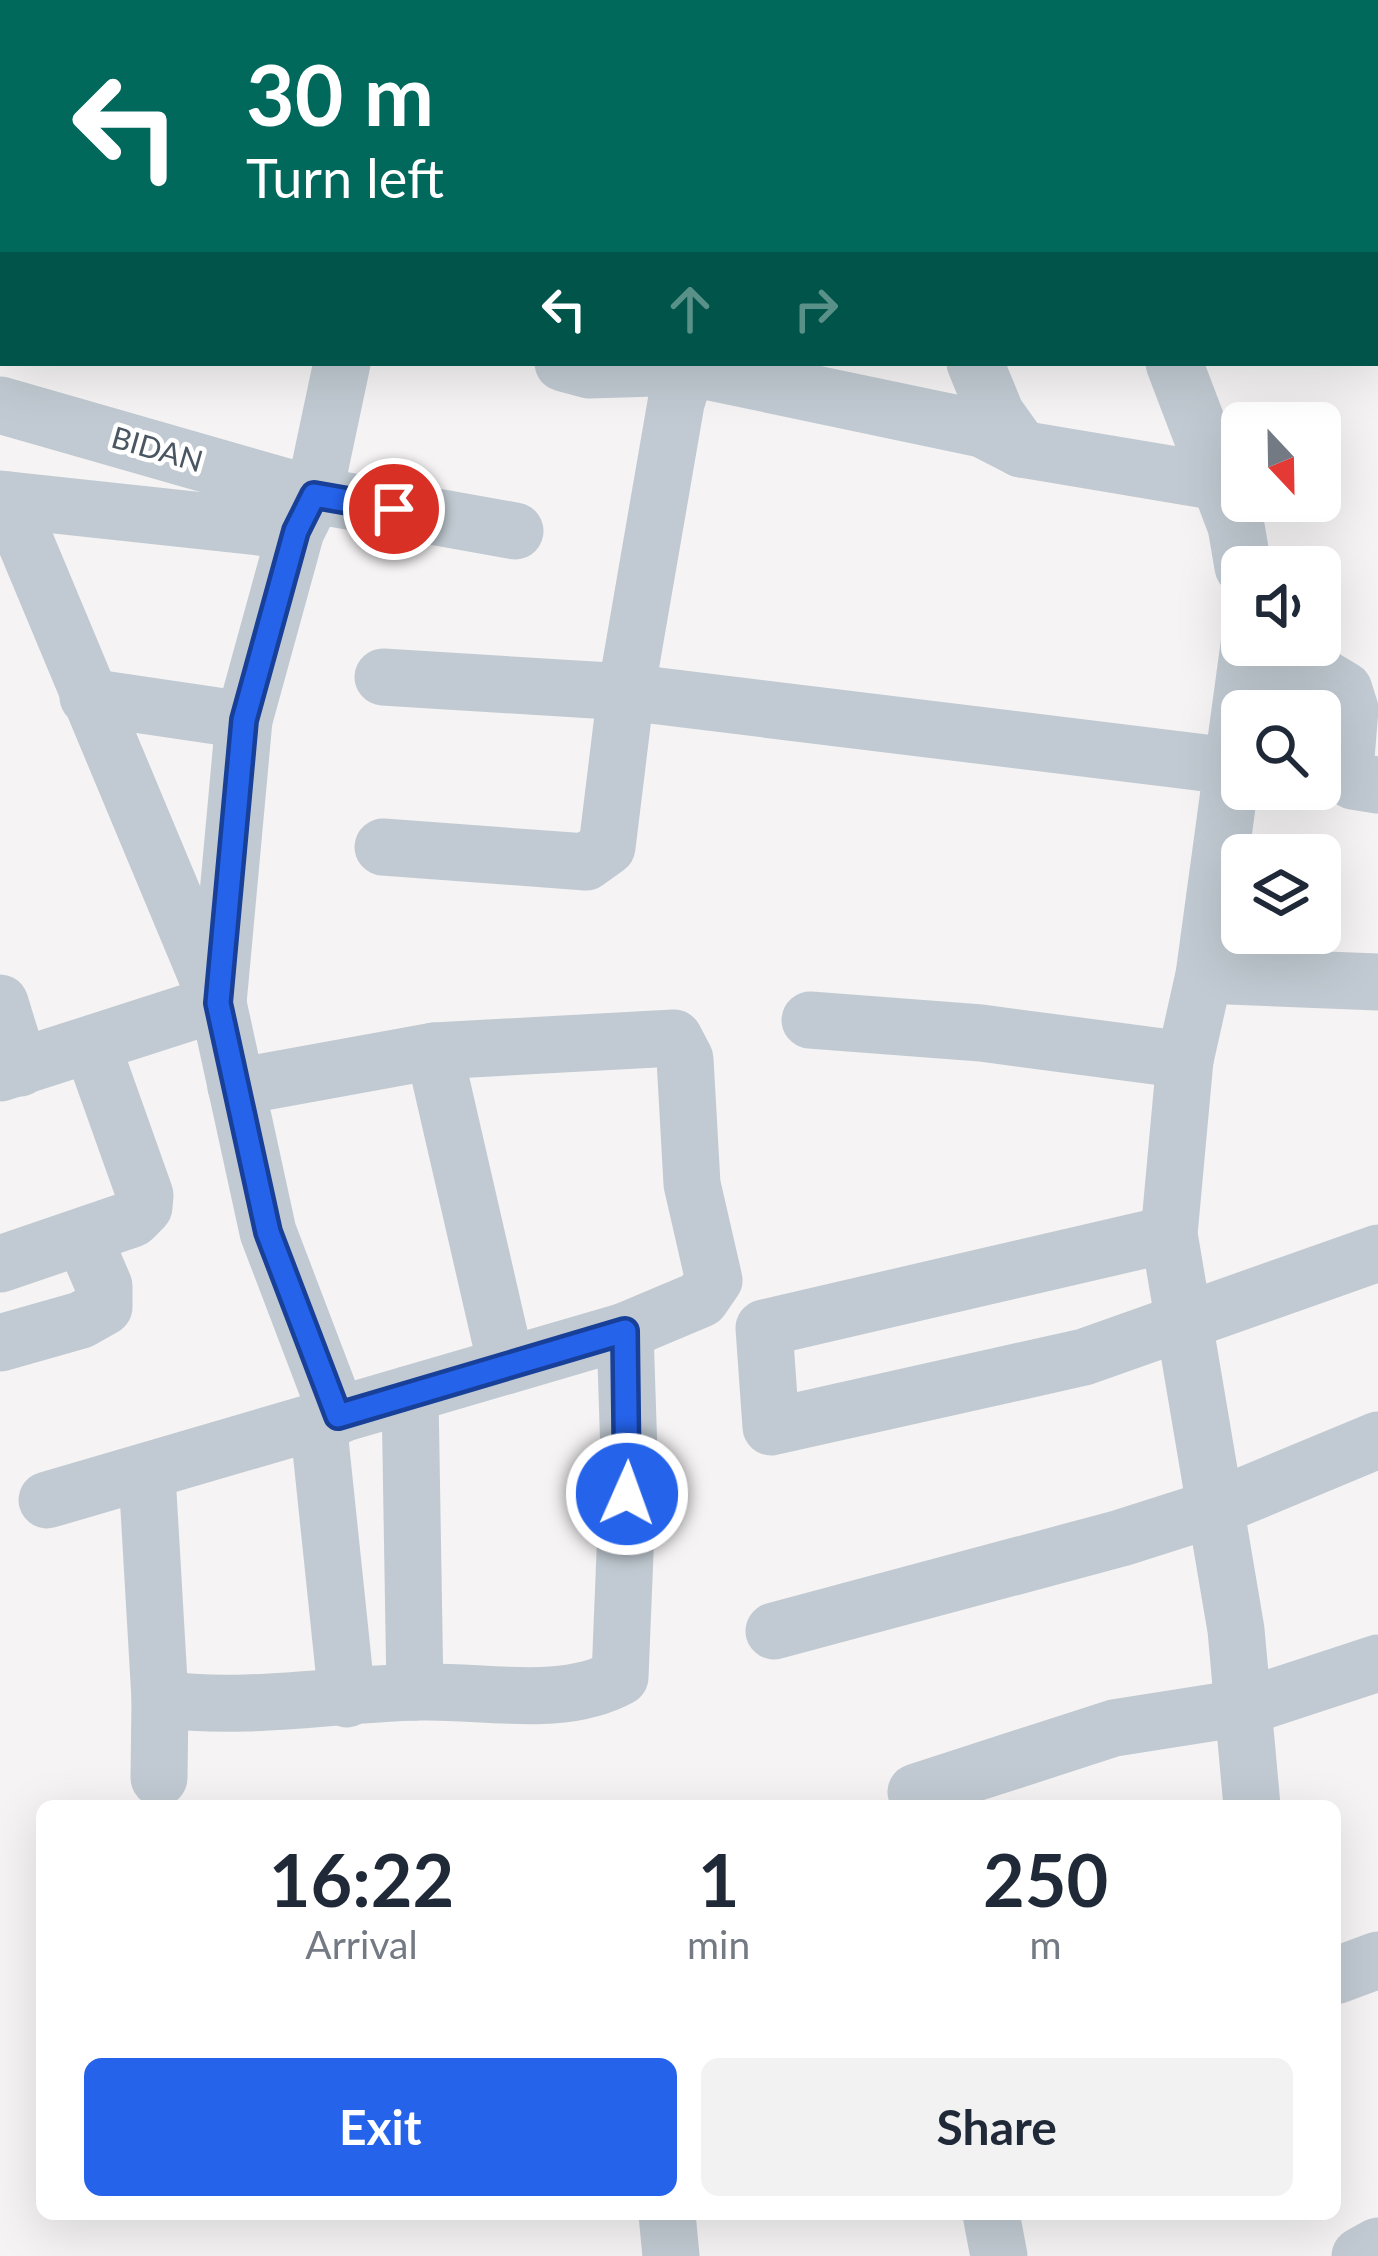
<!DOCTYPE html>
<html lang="en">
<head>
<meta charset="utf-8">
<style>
	:root { --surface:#fff; --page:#f2f2f3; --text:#1f2937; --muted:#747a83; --accent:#2563eb }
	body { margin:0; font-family:Lato,sans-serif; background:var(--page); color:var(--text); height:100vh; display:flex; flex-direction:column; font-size:45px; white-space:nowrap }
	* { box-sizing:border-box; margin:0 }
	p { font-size:39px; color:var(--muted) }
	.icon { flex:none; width:66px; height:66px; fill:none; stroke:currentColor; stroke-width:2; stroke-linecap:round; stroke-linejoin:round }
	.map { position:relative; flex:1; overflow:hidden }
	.side { position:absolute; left:36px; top:1800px; width:1305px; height:420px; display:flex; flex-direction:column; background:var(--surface); border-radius:18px; box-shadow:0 12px 48px #0002 }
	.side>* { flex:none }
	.guide { position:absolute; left:0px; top:0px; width:1380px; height:366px; box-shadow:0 12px 48px #0002; background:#00695c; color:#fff; overflow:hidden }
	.needle { width:78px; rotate:158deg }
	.buttons { position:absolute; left:1221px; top:402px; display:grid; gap:24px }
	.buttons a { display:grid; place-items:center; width:120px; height:120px; border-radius:18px; background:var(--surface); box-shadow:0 12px 48px #0002; font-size:60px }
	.pin { position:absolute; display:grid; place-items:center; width:102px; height:102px; color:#fff; margin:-51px; border:6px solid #fff; border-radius:50%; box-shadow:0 3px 12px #0007 }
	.me { position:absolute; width:132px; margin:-66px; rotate:2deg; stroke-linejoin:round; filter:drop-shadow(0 0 9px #0008) }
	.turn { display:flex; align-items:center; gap:42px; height:252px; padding:0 48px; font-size:54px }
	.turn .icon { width:156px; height:156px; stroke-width:2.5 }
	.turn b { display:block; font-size:84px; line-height:102px }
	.lanes { display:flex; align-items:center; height:114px; padding:0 48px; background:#0003; justify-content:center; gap:60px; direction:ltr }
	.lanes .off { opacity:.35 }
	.eta { display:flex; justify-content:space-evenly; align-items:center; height:204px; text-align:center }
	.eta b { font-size:72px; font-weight:700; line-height:84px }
	.button { display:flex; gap:24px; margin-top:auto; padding:24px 48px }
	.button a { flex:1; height:138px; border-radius:18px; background:var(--accent); color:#fff; font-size:48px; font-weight:700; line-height:138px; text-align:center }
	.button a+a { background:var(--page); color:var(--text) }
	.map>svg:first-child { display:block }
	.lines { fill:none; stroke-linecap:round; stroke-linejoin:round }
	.minor { stroke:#c1cad2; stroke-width:57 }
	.route-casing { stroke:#184099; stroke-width:30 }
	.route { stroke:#2563eb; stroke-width:21 }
	.labels { text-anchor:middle; stroke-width:9; stroke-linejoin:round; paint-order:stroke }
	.street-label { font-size:30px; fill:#4a5661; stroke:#fff }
</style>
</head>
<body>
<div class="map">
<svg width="1378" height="2256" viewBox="0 0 1378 2256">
	<rect width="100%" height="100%" fill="#f5f3f3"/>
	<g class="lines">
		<g class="minor">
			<path d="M 825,0 L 827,3"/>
			<path d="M 1029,0 L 1030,3"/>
			<path d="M 1251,0 L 1252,3"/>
			<path d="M 387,3 L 387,0"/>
			<path d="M 0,55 L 3,55"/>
			<path d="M 0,224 L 3,224"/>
			<path d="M 975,363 L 996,414 L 1021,449 L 1218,482"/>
			<path d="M 1174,363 L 1236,526 L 1243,567"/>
			<path d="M 687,367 L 982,429 L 1021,449"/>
			<path d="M 0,405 L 314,495 L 515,531"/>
			<path d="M 0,499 L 296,531"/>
			<path d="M 8,500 L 218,1003 L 268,1232 L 338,1416"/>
			<path d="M 1249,645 L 1204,975 L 1185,1060 L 1169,1234 L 1236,1630 L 1252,1806"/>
			<path d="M 1249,661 L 1324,678 L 1344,690 L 1350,709 L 1345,770 L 1353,781 L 1378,785"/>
			<path d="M 383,677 L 626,692 L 1230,766"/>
			<path d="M 88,697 L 244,720"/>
			<path d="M 383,847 L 586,862 L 607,847 L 626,692 L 676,403 L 687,367 L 589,370 L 563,363"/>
			<path d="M 1204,975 L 1378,982"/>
			<path d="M 0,1003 L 20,1068"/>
			<path d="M 810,1020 L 981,1033 L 1185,1060"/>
			<path d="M 434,1051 L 506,1364"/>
			<path d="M 0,1073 L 218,1003 L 244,720 L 296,531 L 314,495 L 342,363"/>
			<path d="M 1169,1234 L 764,1328 L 771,1427 L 1084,1357 L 1378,1253"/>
			<path d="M 0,1264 L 132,1219 L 144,1207 L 145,1195 L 92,1046"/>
			<path d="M 0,1343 L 81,1320 L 104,1307 L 104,1286 L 83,1237"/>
			<path d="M 410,1394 L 415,1692"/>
			<path d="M 318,1421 L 347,1699"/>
			<path d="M 147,1475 L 160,1699 L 159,1778"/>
			<path d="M 47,1500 L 625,1331 L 701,1299 L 714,1280 L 692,1184 L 685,1059 L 674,1038 L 434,1051 L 236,1087"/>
			<path d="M 774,1631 L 1121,1538 L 1212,1509 L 1378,1440"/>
			<path d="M 160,1699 C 248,1711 332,1694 419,1692 C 483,1690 562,1709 620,1677 L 629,1454 L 625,1331"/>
			<path d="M 916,1792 L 1114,1728 L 1241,1708 L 1378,1663"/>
			<path d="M 1335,1976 L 1378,1960"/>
			<path d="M 667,2214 L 671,2256"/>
			<path d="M 991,2214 L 999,2256"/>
			<path d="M 1360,2256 L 1378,2246"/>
		</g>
	</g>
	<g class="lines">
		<g class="route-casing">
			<path id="route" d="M 394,509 L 314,495 L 296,531 L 244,720 L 218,1003 L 268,1232 L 338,1416 L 625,1331 L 627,1494"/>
		</g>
		<use href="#route" class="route"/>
	</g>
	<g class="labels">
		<g class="street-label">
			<text transform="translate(157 450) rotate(16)" y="10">BIDAN</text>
		</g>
	</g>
</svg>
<div class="buttons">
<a><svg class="needle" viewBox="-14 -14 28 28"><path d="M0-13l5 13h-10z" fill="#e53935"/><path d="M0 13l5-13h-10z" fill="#747a83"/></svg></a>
<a><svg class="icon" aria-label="sound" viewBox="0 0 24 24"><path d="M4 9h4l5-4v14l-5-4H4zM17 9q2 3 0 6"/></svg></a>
<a><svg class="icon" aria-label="search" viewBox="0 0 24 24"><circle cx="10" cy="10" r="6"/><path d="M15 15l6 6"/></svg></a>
<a><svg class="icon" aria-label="layers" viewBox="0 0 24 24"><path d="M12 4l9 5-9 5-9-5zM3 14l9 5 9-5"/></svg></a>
</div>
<div class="pin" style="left:394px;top:509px;background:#d93025"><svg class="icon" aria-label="arrive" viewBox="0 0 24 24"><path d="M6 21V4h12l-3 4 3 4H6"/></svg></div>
<svg class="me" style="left:627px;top:1494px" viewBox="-20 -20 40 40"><circle r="17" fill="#2563eb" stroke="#fff" stroke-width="3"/><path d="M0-11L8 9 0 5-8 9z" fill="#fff"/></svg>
<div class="guide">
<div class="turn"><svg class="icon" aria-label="left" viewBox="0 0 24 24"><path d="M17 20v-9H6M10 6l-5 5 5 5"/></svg><div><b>30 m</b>Turn left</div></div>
<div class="lanes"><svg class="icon" aria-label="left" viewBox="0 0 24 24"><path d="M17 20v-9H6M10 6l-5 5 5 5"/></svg><svg class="icon off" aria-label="ahead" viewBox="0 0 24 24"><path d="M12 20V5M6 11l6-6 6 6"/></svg><svg class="icon off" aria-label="right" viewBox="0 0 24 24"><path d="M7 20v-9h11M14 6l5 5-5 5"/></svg></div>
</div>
<section class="side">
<div class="eta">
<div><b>16:22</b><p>Arrival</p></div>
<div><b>1</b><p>min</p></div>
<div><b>250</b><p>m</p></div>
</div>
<div class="button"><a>Exit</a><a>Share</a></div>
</section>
</div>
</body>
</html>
